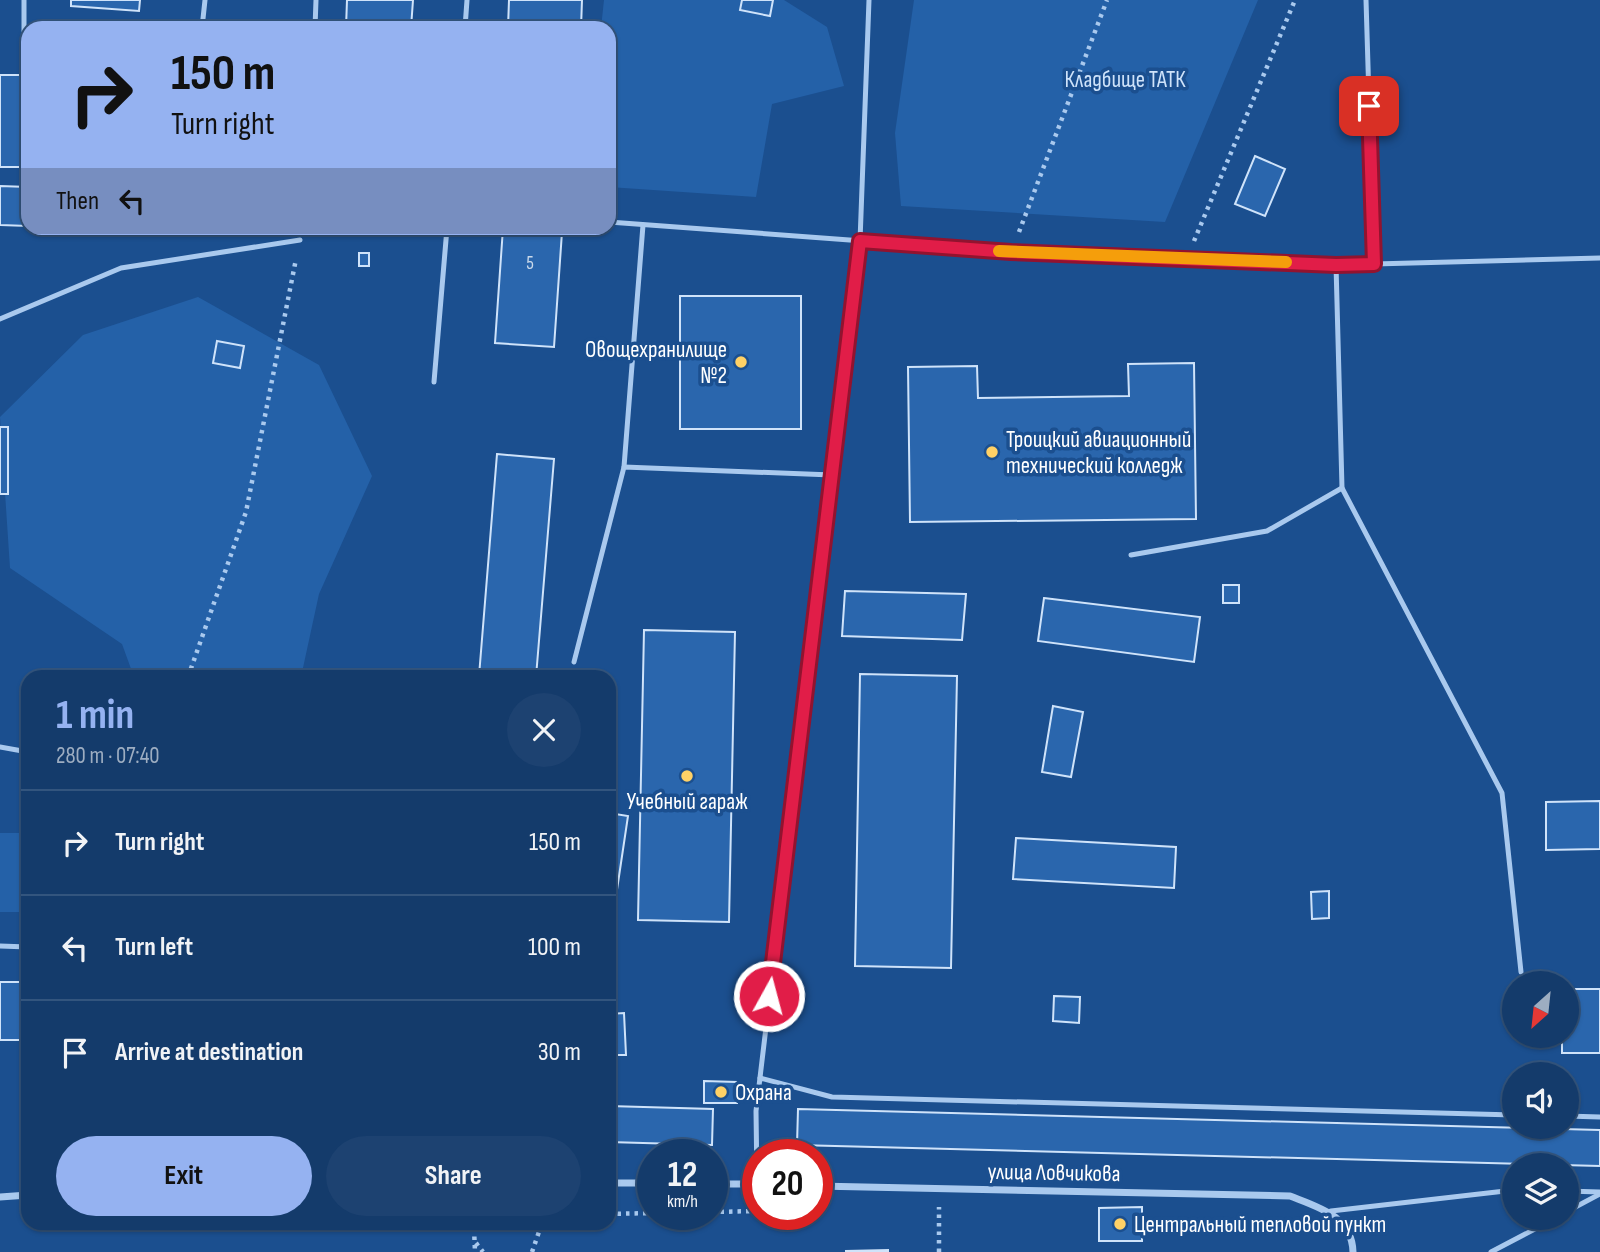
<!DOCTYPE html>
<html lang="en">
<head>
<meta charset="utf-8">
<style>
	:root { --surface:#143b6b; --page:#1d4271; --text:#f1f3f6; --muted:#9dadc1; --line:#33557e; --accent:#95b2f1 }
	body { margin:0; font-family:"Sofia Sans Condensed",sans-serif; background:var(--page); color:var(--text); height:100vh; display:flex; flex-direction:column; font-size:26px; white-space:nowrap }
	* { box-sizing:border-box; margin:0 }
	p { font-size:23px; color:var(--muted) }
	.icon { flex:none; width:38px; height:38px; fill:none; stroke:currentColor; stroke-width:2; stroke-linecap:round; stroke-linejoin:round }
	.map { position:relative; flex:1; overflow:hidden }
	.sheet { position:absolute; left:21px; top:670px; width:595px; height:560px; display:flex; flex-direction:column; background:var(--surface); border-radius:21px; box-shadow:0 2px 5px #0004,0 0 0 2px var(--line) }
	.sheet>* { flex:none }
	.guide { position:absolute; left:21px; top:21px; width:595px; height:214px; border-radius:21px; box-shadow:0 2px 5px #0004,0 0 0 2px var(--line); background:#95b2f1; color:#111; overflow:hidden }
	.needle { width:46px; rotate:207deg }
	.fabs { position:absolute; left:1502px; top:971px; display:grid; gap:14px }
	.fabs a { display:grid; place-items:center; width:77px; height:77px; border-radius:50%; background:var(--surface); box-shadow:0 2px 5px #0004,0 0 0 2px var(--line); font-size:35px }
	.speed { position:absolute; left:637px; top:1139px; display:flex; gap:14px; font-size:35px; font-weight:700; text-align:center }
	.speed>* { display:grid; place-content:center; width:91px; height:91px; border-radius:50%; background:var(--surface); box-shadow:0 2px 5px #0004,0 0 0 2px var(--line); line-height:1 }
	.speed small { font-size:18px; font-weight:400 }
	.speed .limit { border:10px solid #d22; background:#fff; color:#111 }
	.pin { position:absolute; display:grid; place-items:center; width:60px; height:60px; color:#fff; margin:-30px; border-radius:14px; box-shadow:0 4px 10px #0006 }
	.me { position:absolute; width:77px; margin:-38px; rotate:7deg; stroke-linejoin:round; filter:drop-shadow(0 0 5px #0008) }
	.turn { display:flex; align-items:center; gap:24px; height:147px; padding:0 35px; font-size:32px }
	.turn .icon { width:91px; height:91px; stroke-width:2.5 }
	.turn b { display:block; font-size:49px; line-height:60px }
	.then { display:flex; align-items:center; height:66px; padding:0 35px; background:#0003; gap:14px; font-size:26px }
	.round { display:grid; place-items:center; flex:none; width:74px; height:74px; border-radius:37px; background:var(--page) }
	.headline { display:flex; align-items:center; justify-content:space-between; height:119px; padding:0 35px }
	h1 { font-size:42px; font-weight:700; line-height:52px; color:var(--accent) }
	.cta { display:flex; gap:14px; margin-top:auto; padding:14px 35px }
	.cta a { flex:1; height:80px; border-radius:42px; background:var(--accent); color:#111; font-size:28px; font-weight:700; line-height:80px; text-align:center }
	.cta a+a { background:var(--page); color:var(--text) }
	ul { padding:0; list-style:none }
	li { display:flex; align-items:center; gap:21px; height:105px; padding:0 35px; border-top:2px solid var(--line) }
	li div { flex:1 }
	li b { display:block; font-size:26px }
	li em { font-style:normal }
	.map>svg:first-child { display:block }
	.green { fill:#2461a8 }
	.building { fill:#2a66ad; stroke:#cfe3fa; stroke-width:2 }
	.lines { fill:none; stroke-linecap:round; stroke-linejoin:round }
	.path { stroke:#a9c9ee; stroke-width:4.5; stroke-dasharray:3.5 5; stroke-linecap:butt }
	.service { stroke:#a9c9ee; stroke-width:5 }
	.minor { stroke:#a9c9ee; stroke-width:7 }
	.route-casing { stroke:#92132f; stroke-width:18 }
	.route { stroke:#e11d48; stroke-width:12 }
	.slow { stroke:#f59e0b; stroke-width:12 }
	.poi-dot { fill:#ffd166; stroke:#1b4f8f; stroke-width:2.5 }
	.labels { text-anchor:middle; stroke-width:7; stroke-linejoin:round; paint-order:stroke }
	.number-label { font-size:19px; fill:#cad9ea }
	.park-label { font-size:23px; fill:#cfe3fa; stroke:#1b4f8f }
	.poi-label { font-size:23px; fill:#fff; stroke:#1b4f8f; text-anchor:start }
	.street-label { font-size:23px; fill:#fff; stroke:#1b4f8f }
</style>
</head>
<body>
<div class="map">
<svg width="1600" height="1252" viewBox="0 0 1600 1252">
	<rect width="100%" height="100%" fill="#1b4f8f"/>
	<g class="green">
		<path d="M 604,0 L 784,0 L 827,27 L 844,86 L 772,104 L 756,197 L 609,187 L 609,28 L 601,28 Z"/>
		<path d="M 914,0 L 1258,0 L 1165,222 L 901,206 L 895,133 Z"/>
		<path d="M 198,297 L 319,365 L 372,476 L 319,594 L 301,677 L 134,677 L 122,644 L 10,568 L 0,417 L 83,335 Z"/>
		<rect x="0" y="833" width="28" height="79"/>
	</g>
	<g class="building">
		<path d="M 71,0 L 140,0 L 139,11 L 71,6 Z"/>
		<path d="M 347,0 L 413,0 L 411,28 L 346,28 Z"/>
		<path d="M 509,0 L 582,0 L 581,28 L 508,28 Z"/>
		<path d="M 742,0 L 773,0 L 770,16 L 740,10 Z"/>
		<rect x="0" y="75" width="28" height="92"/>
		<path d="M 1255,156 L 1285,169 L 1265,216 L 1235,204 Z"/>
		<path d="M 0,186 L 28,187 L 28,226 L 0,225 Z"/>
		<path d="M 154,228 L 286,228 L 286,229 Z"/>
		<path d="M 503,228 L 562,232 L 554,347 L 495,343 Z"/>
		<rect x="359" y="253" width="10" height="13"/>
		<rect x="680" y="296" width="121" height="133"/>
		<path d="M 217,341 L 244,346 L 240,368 L 213,363 Z"/>
		<path d="M 1194,363 L 1196,519 L 910,522 L 908,367 L 977,366 L 978,398 L 1129,396 L 1128,364 Z"/>
		<rect x="0" y="427" width="8" height="67"/>
		<path d="M 497,454 L 554,459 L 536,677 L 479,676 Z"/>
		<rect x="1223" y="585" width="16" height="18"/>
		<path d="M 845,591 L 966,594 L 962,640 L 842,636 Z"/>
		<path d="M 1044,598 L 1200,617 L 1194,662 L 1038,641 Z"/>
		<path d="M 644,630 L 735,632 L 729,922 L 638,920 Z"/>
		<path d="M 860,674 L 957,676 L 951,968 L 855,966 Z"/>
		<path d="M 1053,706 L 1083,712 L 1071,777 L 1042,772 Z"/>
		<path d="M 1600,801 L 1600,849 L 1546,850 L 1546,802 Z"/>
		<path d="M 609,813 L 628,816 L 615,903 L 609,902 Z"/>
		<path d="M 1016,838 L 1176,847 L 1174,888 L 1013,879 Z"/>
		<path d="M 1329,891 L 1329,918 L 1312,919 L 1311,892 Z"/>
		<rect x="0" y="982" width="28" height="58"/>
		<path d="M 1566,989 L 1600,989 L 1600,1053 L 1562,1053 L 1562,1036 L 1566,1036 Z"/>
		<path d="M 1054,996 L 1080,997 L 1079,1023 L 1053,1021 Z"/>
		<path d="M 624,1013 L 626,1055 L 609,1055 L 609,1014 Z"/>
		<path d="M 704,1081 L 737,1082 L 737,1103 L 704,1103 Z"/>
		<path d="M 609,1106 L 713,1109 L 712,1145 L 609,1142 Z"/>
		<path d="M 798,1109 L 1600,1130 L 1600,1166 L 797,1145 Z"/>
		<path d="M 1142,1207 L 1142,1241 L 1099,1241 L 1099,1208 Z"/>
		<path d="M 888,1250 L 888,1252 L 845,1251 Z"/>
	</g>
	<g class="lines">
		<g class="path">
			<path d="M 1019,232 L 1107,0"/>
			<path d="M 1194,241 L 1295,0"/>
			<path d="M 188,677 L 246,512 L 296,259"/>
			<path d="M 712,1212 L 758,1211"/>
			<path d="M 609,1214 L 653,1213"/>
			<path d="M 100,1223 L 100,1226 L 474,1228 L 499,1223"/>
			<path d="M 474,1228 L 475,1252"/>
			<path d="M 476,1243 L 483,1252"/>
			<path d="M 532,1252 L 542,1223"/>
			<path d="M 939,1252 L 939,1207"/>
		</g>
		<g class="service">
			<path d="M 24,0 L 24,31 L 28,31"/>
			<path d="M 1366,0 L 1374,264"/>
			<path d="M 202,28 L 205,0"/>
			<path d="M 315,28 L 316,0"/>
			<path d="M 465,28 L 467,0"/>
			<path d="M 609,222 L 1011,252 L 1336,265 L 1600,258"/>
			<path d="M 1336,265 L 1342,488 L 1502,793 L 1521,972"/>
			<path d="M 0,319 L 121,268 L 300,240"/>
			<path d="M 434,382 L 447,228"/>
			<path d="M 624,467 L 643,225"/>
			<path d="M 1131,555 L 1267,531 L 1342,488"/>
			<path d="M 574,662 L 624,467 L 832,475"/>
			<path d="M 0,747 L 28,752"/>
			<path d="M 0,946 L 28,947"/>
			<path d="M 760,1078 L 832,1097 L 1514,1115"/>
			<path d="M 1566,1116 L 1600,1117"/>
			<path d="M 757,1184 L 756,1111 L 860,241 L 869,0"/>
			<path d="M 1566,1191 L 1600,1192"/>
			<path d="M 1331,1211 L 1514,1190"/>
			<path d="M 1566,1212 L 1600,1194"/>
			<path d="M 1491,1252 L 1556,1218"/>
		</g>
		<g class="minor">
			<path d="M 609,1183 L 653,1183"/>
			<path d="M 712,1184 L 758,1184"/>
			<path d="M 817,1186 L 1290,1196 C 1318,1207 1352,1216 1353,1252"/>
			<path d="M 0,1197 L 28,1195"/>
		</g>
	</g>
	<g class="lines">
		<g class="route-casing">
			<path id="route" d="M 769,996 L 860,241 L 1011,252 L 1336,265 L 1374,264 L 1369,106"/>
		</g>
		<use href="#route" class="route"/>
		<path class="slow" d="M 999,251 L 1286,262"/>
	</g>
	<g class="poi-dot">
		<circle cx="741" cy="362" r="7"/>
		<circle cx="992" cy="452" r="7"/>
		<circle cx="687" cy="776" r="7"/>
		<circle cx="721" cy="1092" r="7"/>
		<circle cx="1120" cy="1224" r="7"/>
	</g>
	<g class="labels">
		<g class="number-label">
			<text x="530" y="269">5</text>
		</g>
		<g class="park-label">
			<text x="1125" y="87">Кладбище ТАТК</text>
		</g>
		<g class="poi-label">
			<text x="727" y="357" text-anchor="end">Овощехранилище<tspan x="727" dy="26">№2</tspan></text>
			<text x="1006" y="447">Троицкий авиационный<tspan x="1006" dy="26">технический колледж</tspan></text>
			<text x="687" y="809" text-anchor="middle">Учебный гараж</text>
			<text x="735" y="1100">Охрана</text>
			<text x="1134" y="1232">Центральный тепловой пункт</text>
		</g>
		<g class="street-label">
			<text transform="translate(1054 1172) rotate(1)" y="8">улица Ловчикова</text>
		</g>
	</g>
</svg>
<div class="fabs">
<a><svg class="needle" viewBox="-14 -14 28 28"><path d="M0-13l5 13h-10z" fill="#e53935"/><path d="M0 13l5-13h-10z" fill="#9dadc1"/></svg></a>
<a><svg class="icon" aria-label="sound" viewBox="0 0 24 24"><path d="M4 9h4l5-4v14l-5-4H4zM17 9q2 3 0 6"/></svg></a>
<a><svg class="icon" aria-label="layers" viewBox="0 0 24 24"><path d="M12 4l9 5-9 5-9-5zM3 14l9 5 9-5"/></svg></a>
</div>
<div class="speed"><div>12<small>km/h</small></div><div class="limit">20</div></div>
<div class="pin" style="left:1369px;top:106px;background:#d93025"><svg class="icon" aria-label="arrive" viewBox="0 0 24 24"><path d="M6 21V4h12l-3 4 3 4H6"/></svg></div>
<svg class="me" style="left:769px;top:996px" viewBox="-20 -20 40 40"><circle r="17" fill="#e11d48" stroke="#fff" stroke-width="3"/><path d="M0-11L8 9 0 5-8 9z" fill="#fff"/></svg>
<div class="guide">
<div class="turn"><svg class="icon" aria-label="right" viewBox="0 0 24 24"><path d="M7 20v-9h11M14 6l5 5-5 5"/></svg><div><b>150 m</b>Turn right</div></div>
<div class="then">Then<svg class="icon" aria-label="left" viewBox="0 0 24 24"><path d="M17 20v-9H6M10 6l-5 5 5 5"/></svg></div>
</div>
<section class="sheet">
<div class="headline"><div><h1>1 min</h1><p>280 m · 07:40</p></div><a class="round"><svg class="icon" aria-label="close" viewBox="0 0 24 24"><path d="M6 6l12 12M18 6L6 18"/></svg></a></div>
<ul>
<li><svg class="icon" aria-label="right" viewBox="0 0 24 24"><path d="M7 20v-9h11M14 6l5 5-5 5"/></svg><div><b>Turn right</b></div><em>150 m</em></li>
<li><svg class="icon" aria-label="left" viewBox="0 0 24 24"><path d="M17 20v-9H6M10 6l-5 5 5 5"/></svg><div><b>Turn left</b></div><em>100 m</em></li>
<li><svg class="icon" aria-label="arrive" viewBox="0 0 24 24"><path d="M6 21V4h12l-3 4 3 4H6"/></svg><div><b>Arrive at destination</b></div><em>30 m</em></li>
</ul>
<div class="cta"><a>Exit</a><a>Share</a></div>
</section>
</div>
</body>
</html>
